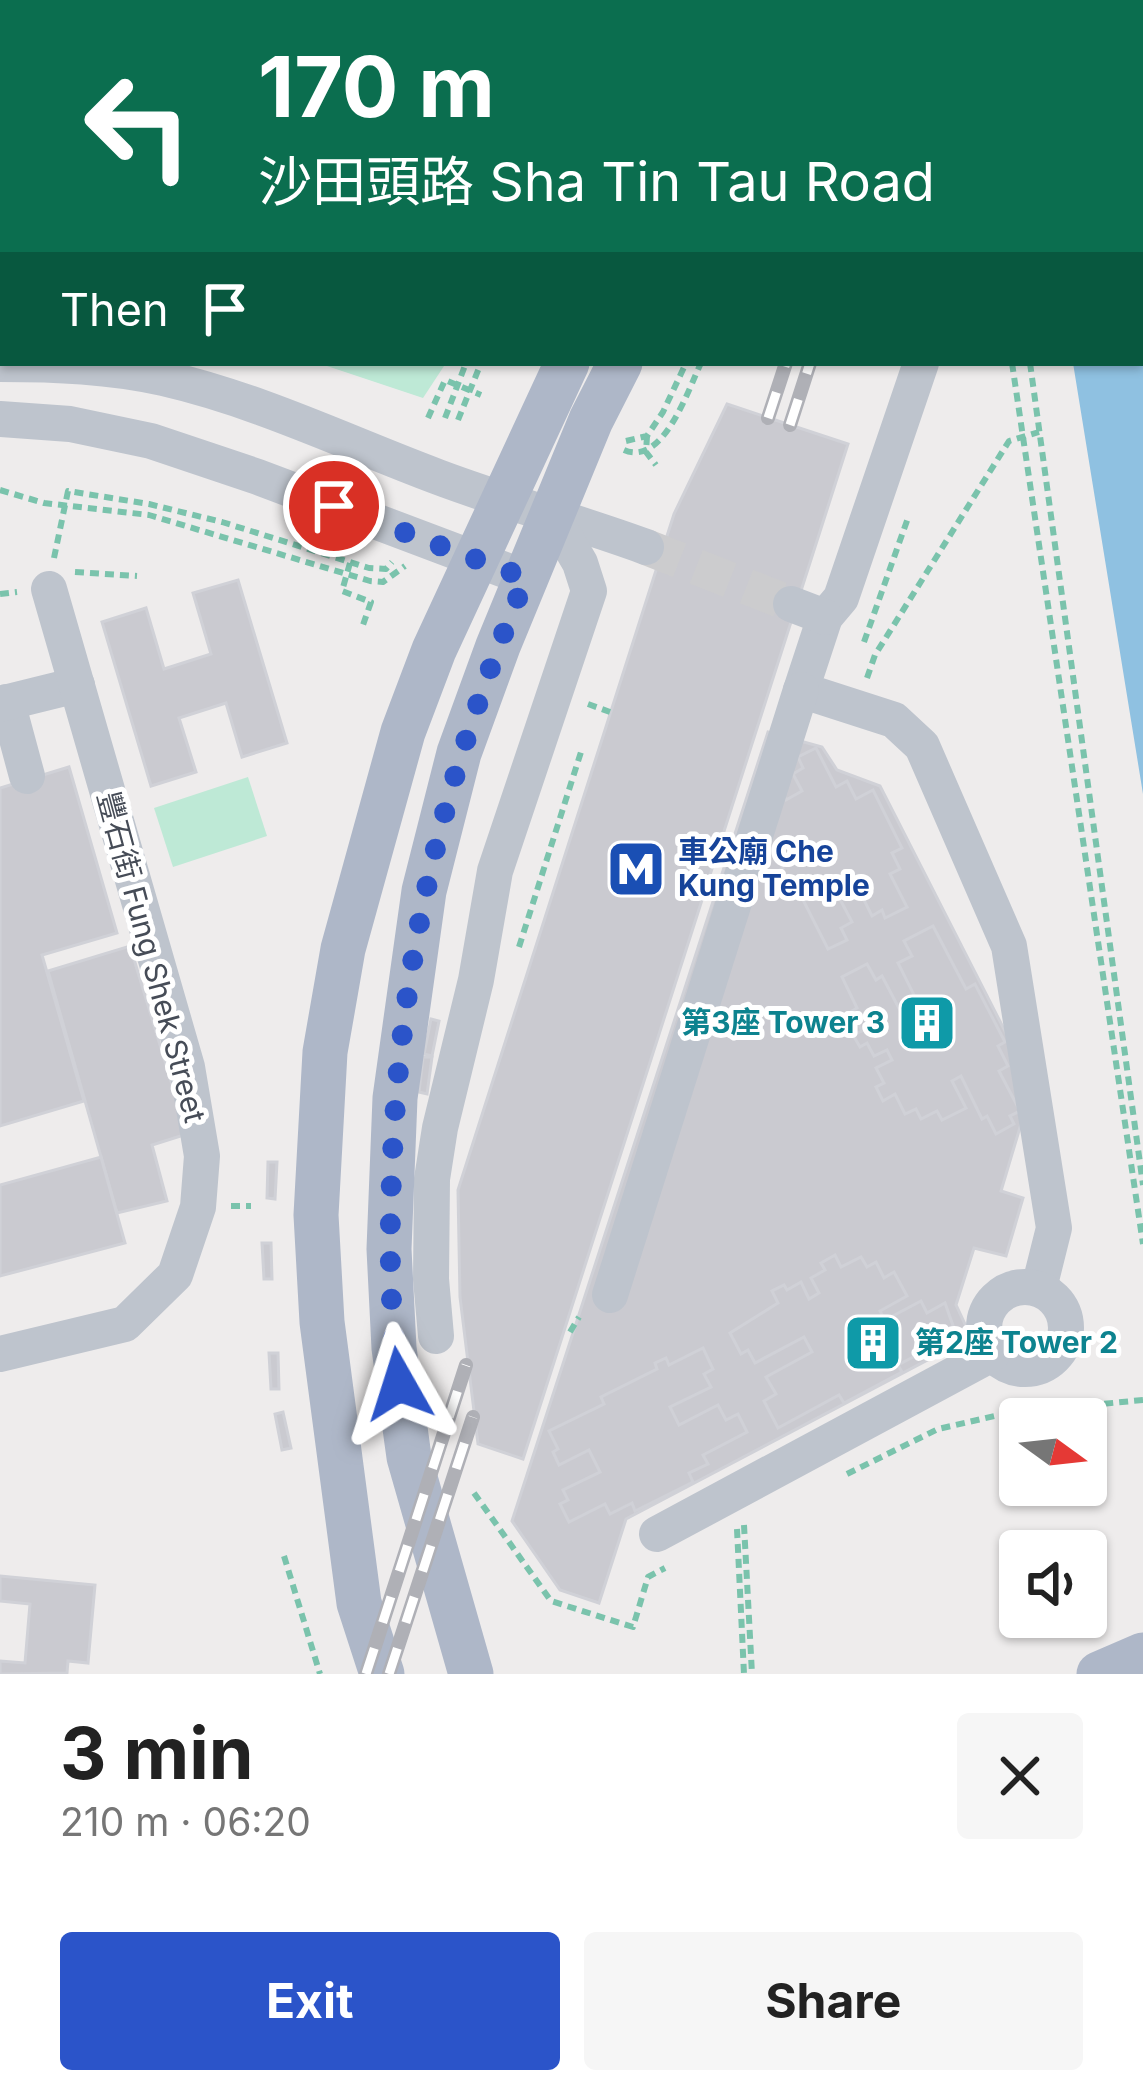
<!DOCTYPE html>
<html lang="en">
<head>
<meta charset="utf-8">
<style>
	:root { --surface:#fff; --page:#f6f6f6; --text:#222; --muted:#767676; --accent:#2b54c9 }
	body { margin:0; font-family:Inter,"Noto Sans TC",sans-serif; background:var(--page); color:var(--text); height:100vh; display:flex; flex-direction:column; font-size:45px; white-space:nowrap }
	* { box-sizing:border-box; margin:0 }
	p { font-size:39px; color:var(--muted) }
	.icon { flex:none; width:66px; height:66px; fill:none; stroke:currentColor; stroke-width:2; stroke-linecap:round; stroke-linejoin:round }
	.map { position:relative; height:1674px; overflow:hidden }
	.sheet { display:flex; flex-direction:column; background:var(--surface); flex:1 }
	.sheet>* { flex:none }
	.banner { position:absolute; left:0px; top:0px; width:1143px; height:366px; box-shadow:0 3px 9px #0004; background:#0b6e4f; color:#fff; overflow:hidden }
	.needle { width:78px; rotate:105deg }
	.buttons { position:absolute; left:999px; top:1398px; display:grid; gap:24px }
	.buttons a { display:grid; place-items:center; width:108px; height:108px; border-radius:12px; background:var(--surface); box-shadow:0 3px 9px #0004; font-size:60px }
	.pin { position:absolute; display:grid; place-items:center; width:102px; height:102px; color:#fff; margin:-51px; border:6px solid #fff; border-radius:50%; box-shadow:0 3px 12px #0007 }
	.me { position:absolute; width:132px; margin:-66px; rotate:354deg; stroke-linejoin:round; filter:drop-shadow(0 0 9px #0008) }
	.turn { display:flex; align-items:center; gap:42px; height:252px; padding:0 60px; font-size:54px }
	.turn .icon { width:156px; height:156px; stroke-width:2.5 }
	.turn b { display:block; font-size:84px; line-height:102px }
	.then { display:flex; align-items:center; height:114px; padding:0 60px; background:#0003; gap:24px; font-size:45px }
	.round { display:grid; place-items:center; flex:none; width:126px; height:126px; border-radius:12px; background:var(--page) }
	.overview { display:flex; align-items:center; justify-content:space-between; height:204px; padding:0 60px }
	h1 { font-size:72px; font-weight:700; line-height:90px }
	.cta { display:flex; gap:24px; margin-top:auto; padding:24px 60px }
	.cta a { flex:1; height:138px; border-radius:12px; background:var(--accent); color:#fff; font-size:48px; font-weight:700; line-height:138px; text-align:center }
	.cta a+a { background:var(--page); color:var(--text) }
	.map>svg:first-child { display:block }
	.green { fill:#bee9d6 }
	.water { fill:#8fc1e1 }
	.building { fill:#cacad0; stroke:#d0d1d7; stroke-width:3 }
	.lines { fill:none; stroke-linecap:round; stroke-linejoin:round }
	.minor-tunnel { stroke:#ccccce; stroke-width:36; stroke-dasharray:36 18; stroke-linecap:butt }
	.path { stroke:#7ac3ac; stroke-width:6; stroke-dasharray:9 6; stroke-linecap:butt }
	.minor { stroke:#bec4cd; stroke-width:36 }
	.major { stroke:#aeb7c8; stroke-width:45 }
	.rail-casing { stroke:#afb0b6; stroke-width:14 }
	.rail { stroke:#fff; stroke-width:9; stroke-dasharray:27; stroke-linecap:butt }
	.route { stroke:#2b54c9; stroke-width:21; stroke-dasharray:0 37.8 }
	.labels { text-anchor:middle; stroke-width:10; stroke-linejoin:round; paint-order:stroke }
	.transit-label { font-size:30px; font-weight:bold; fill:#164399; stroke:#fff; text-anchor:start }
	.street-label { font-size:30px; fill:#464c57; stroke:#fff }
	.culture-label { font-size:30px; font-weight:bold; fill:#0d838f; stroke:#fff; text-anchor:end }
</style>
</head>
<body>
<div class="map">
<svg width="1143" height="1674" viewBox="0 0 1143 1674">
	<rect width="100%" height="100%" fill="#eeecec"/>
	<g class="green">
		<path d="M 0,0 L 264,0 L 3,3 L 0,57 Z"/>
		<path d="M 318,363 L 446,363 L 423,398 Z"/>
		<path d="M 248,777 L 267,836 L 173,867 L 154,808 Z"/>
	</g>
	<path class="water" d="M 1012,0 L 1143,0 L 1143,794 L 1073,363 L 1140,363 L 1140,3 Z"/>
	<g class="building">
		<path d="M 551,0 L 549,3 L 496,1 L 497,0 Z"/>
		<path d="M 727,404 L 848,444 L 523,1459 L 478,1444 L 460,1297 L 458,1190 L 674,514 Z"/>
		<path d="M 238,580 L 287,743 L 242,757 L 226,703 L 179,718 L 196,772 L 151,786 L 102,622 L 146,608 L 164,669 L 211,654 L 193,593 Z"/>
		<path d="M 768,732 L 822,747 L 837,770 L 880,786 L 1009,1039 L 1024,1114 L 1001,1191 L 1023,1198 L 1006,1256 L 974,1248 L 956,1305 L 971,1337 L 626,1519 L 599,1603 L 560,1590 L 512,1521 Z"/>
		<path d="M 816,748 L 836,787 L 847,781 L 856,799 L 873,790 L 902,848 L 892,853 L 900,869 L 890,874 L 907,907 L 885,918 L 882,910 L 872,916 L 853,878 L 834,888 L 852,922 L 841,928 L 847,940 L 828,949 L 797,888 L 781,896 L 770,875 L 783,868 L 752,807 L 776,779 L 786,800 L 802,791 L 793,774 L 803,768 L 798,757 Z"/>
		<path d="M 69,767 L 117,933 L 42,955 L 84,1101 L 0,1126 L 0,788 Z"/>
		<path d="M 933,926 L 966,989 L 975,984 L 1005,1042 L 998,1046 L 1008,1066 L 999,1071 L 1020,1111 L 1010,1116 L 1014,1124 L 996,1134 L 987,1116 L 982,1119 L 961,1076 L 952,1081 L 966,1108 L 942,1120 L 937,1111 L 921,1119 L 916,1109 L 905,1114 L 895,1094 L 883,1101 L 876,1087 L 884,1083 L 876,1068 L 892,1060 L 887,1050 L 874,1056 L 867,1043 L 860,1047 L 853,1035 L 862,1031 L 852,1011 L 857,1008 L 842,977 L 867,964 L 876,980 L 882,976 L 903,1016 L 920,1007 L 898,963 L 912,956 L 904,941 Z"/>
		<path d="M 130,946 L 187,1134 L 152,1145 L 167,1201 L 117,1213 L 48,971 Z"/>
		<path d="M 431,1019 L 439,1021 L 432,1056 L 424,1054 Z"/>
		<path d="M 423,1057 L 432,1057 L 427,1094 L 419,1092 Z"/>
		<path d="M 101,1157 L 125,1243 L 0,1276 L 0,1185 Z"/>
		<path d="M 268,1162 L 277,1162 L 275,1199 L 267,1198 Z"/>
		<path d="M 262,1243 L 271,1243 L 272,1279 L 264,1279 Z"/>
		<path d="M 835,1255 L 841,1267 L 861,1257 L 867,1267 L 876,1262 L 884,1278 L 894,1272 L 907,1296 L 880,1311 L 885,1320 L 921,1301 L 927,1313 L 945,1303 L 956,1334 L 898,1365 L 902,1372 L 844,1403 L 839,1395 L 778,1428 L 764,1401 L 776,1394 L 766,1377 L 812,1352 L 804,1337 L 755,1363 L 748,1350 L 741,1354 L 730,1333 L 778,1303 L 772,1291 L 784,1285 L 787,1290 L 801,1282 L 809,1299 L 819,1293 L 811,1278 L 825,1270 L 821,1263 Z"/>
		<path d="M 703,1348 L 713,1369 L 704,1374 L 711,1387 L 670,1407 L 679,1425 L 718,1405 L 726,1420 L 738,1414 L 747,1432 L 703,1455 L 708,1464 L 689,1473 L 693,1482 L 635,1511 L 632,1503 L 610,1514 L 605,1504 L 569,1522 L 560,1504 L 568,1500 L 563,1490 L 600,1472 L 589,1450 L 559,1465 L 553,1452 L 558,1449 L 549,1431 L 604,1404 L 601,1397 L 657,1369 L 655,1363 L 666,1358 L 669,1365 Z"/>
		<path d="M 269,1353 L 278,1353 L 279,1389 L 271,1389 Z"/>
		<path d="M 283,1412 L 291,1448 L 282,1450 L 275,1414 Z"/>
		<path d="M 0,1576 L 95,1585 L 88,1663 L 68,1661 L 67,1673 L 0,1674 L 0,1661 L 25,1663 L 30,1604 L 0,1601 Z"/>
	</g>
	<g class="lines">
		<path class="minor-tunnel" d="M 646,547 L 791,604"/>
		<g class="path">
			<path d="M 958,0 L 959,3"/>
			<path d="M 975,0 L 976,3"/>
			<path d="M 619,3 L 620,0"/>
			<path d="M 813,3 L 813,0"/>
			<path d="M 827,3 L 828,0"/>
			<path d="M 1140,277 L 1143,277"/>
			<path d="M 1012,363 L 1143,1244"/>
			<path d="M 1030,363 L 1143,1185"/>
			<path d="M 428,418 L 445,380 L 481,395"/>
			<path d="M 445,418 L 466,363"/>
			<path d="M 458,420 L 481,363"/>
			<path d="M 647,436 L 646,452 L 656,465"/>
			<path d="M 626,441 L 647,436 L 663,412 L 686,363"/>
			<path d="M 624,450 C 663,467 688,390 701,363"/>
			<path d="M 0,490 L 44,503 L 149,515 L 370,581 L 383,582 L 405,566"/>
			<path d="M 54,558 L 68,491 L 149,504 L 222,522 L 369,568 L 386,569 L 392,562"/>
			<path d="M 350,563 L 342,591 L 371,602 L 363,625"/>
			<path d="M 75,572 L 137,576"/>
			<path d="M 0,594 L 17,592"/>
			<path d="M 864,642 L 909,515"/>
			<path d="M 867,678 L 875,655 L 1009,441 L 1039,432"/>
			<path d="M 588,704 L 610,712"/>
			<path d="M 519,947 L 581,752"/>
			<path d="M 231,1206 L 251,1206"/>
			<path d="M 570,1332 L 579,1317"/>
			<path d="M 847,1474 L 938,1429 L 1008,1413 L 1143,1400"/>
			<path d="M 474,1493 L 551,1601 L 633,1627 L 648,1577 L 665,1568"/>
			<path d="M 744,1525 L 752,1674"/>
			<path d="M 737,1529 L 744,1674"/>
			<path d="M 284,1556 L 320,1674"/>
		</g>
		<g class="minor">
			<path d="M 921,363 L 841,598 L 825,617 L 801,690 L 894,720 L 922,746 L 1009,946 L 1054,1228 L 1039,1288"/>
			<path d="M 0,364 C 55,364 110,366 163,378 C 259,400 347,443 438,477 C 507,503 578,522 646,547"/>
			<path d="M 0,419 L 70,424 L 151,441 L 258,477 L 526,578"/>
			<path d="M 791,604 L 825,617"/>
			<path d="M 7,702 L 27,776"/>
			<path d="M 0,704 L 77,685"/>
			<circle cx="1025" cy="1328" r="41"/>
			<path d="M 610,1295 L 801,690"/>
			<path d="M 436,1336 L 431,1279 L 432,1179 L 440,1128 L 476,980 L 495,871 L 589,591 L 580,563 L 552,515"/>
			<path d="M 0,1354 L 125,1324 L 175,1275 L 198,1207 L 202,1156 L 187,1067 L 49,589"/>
			<path d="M 657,1534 L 992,1354"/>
		</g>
		<g class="major">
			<path d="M 696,3 L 697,0"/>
			<path d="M 757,3 L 757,0"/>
			<path d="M 382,1674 L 359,1603 L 322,1322 L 316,1215 L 325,1052 L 343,949 L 403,732 L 434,650 L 567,363"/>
			<path d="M 471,1674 L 409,1457 L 394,1348 L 389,1249 L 395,1098 L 424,891 L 459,753 L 498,646 L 591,420 L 620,363"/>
			<path d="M 1099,1674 L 1143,1655"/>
		</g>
		<g class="rail-casing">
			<g id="rail">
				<path d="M 881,3 L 882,0"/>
				<path d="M 905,3 L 905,0"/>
				<path d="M 768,418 L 786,363"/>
				<path d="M 790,425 L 810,363"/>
				<path d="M 366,1674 L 466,1365"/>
				<path d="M 389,1674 L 473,1417"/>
			</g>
		</g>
		<use href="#rail" class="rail"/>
	</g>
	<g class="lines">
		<path class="route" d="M 334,506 L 526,578 C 444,773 401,953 392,1165 C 389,1238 389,1311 399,1384"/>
	</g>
	<defs>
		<g id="metro-square" transform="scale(3)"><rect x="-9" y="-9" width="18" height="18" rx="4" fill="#1a4fb4" stroke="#fff"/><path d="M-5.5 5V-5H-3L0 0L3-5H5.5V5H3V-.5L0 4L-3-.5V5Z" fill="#fff"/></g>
		<g id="building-square" transform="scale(3)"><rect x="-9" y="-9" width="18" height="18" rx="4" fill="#0f9aa8" stroke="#fff"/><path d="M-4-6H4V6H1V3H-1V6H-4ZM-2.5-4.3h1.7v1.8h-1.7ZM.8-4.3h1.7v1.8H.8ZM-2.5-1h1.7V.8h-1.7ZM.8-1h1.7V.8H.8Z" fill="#fff"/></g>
	</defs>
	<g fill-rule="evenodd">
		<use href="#metro-square" x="636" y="869"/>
		<use href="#building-square" x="927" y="1023"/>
		<use href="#building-square" x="873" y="1343"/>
	</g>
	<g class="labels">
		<g class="transit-label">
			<text x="678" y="862">車公廟 Che<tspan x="678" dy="34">Kung Temple</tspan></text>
		</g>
		<g class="street-label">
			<text transform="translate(151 957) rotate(75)" y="10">豐石街 Fung Shek Street</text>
		</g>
		<g class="culture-label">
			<text x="885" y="1033">第3座 Tower 3</text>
			<text x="915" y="1353" text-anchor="start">第2座 Tower 2</text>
		</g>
	</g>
</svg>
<div class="buttons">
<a><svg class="needle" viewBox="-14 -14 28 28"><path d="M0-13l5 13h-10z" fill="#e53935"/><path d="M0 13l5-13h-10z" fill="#767676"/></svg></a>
<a><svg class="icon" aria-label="sound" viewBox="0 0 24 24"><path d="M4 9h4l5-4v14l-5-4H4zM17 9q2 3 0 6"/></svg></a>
</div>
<div class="pin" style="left:334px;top:506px;background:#d93025"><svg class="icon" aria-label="arrive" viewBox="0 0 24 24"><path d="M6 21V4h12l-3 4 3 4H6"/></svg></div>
<svg class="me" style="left:399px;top:1384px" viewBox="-20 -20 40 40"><path d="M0-17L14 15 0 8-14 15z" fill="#2b54c9" stroke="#fff" stroke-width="4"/></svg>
<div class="banner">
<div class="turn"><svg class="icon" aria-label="left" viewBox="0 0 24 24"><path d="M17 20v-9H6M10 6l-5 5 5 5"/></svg><div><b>170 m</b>沙田頭路 Sha Tin Tau Road</div></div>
<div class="then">Then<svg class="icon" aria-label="arrive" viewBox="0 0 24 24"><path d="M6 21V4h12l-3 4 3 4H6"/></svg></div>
</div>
</div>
<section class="sheet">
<div class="overview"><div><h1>3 min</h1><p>210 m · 06:20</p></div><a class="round"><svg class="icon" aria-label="close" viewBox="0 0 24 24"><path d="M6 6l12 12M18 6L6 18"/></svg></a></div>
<div class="cta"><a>Exit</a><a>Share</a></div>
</section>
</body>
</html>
